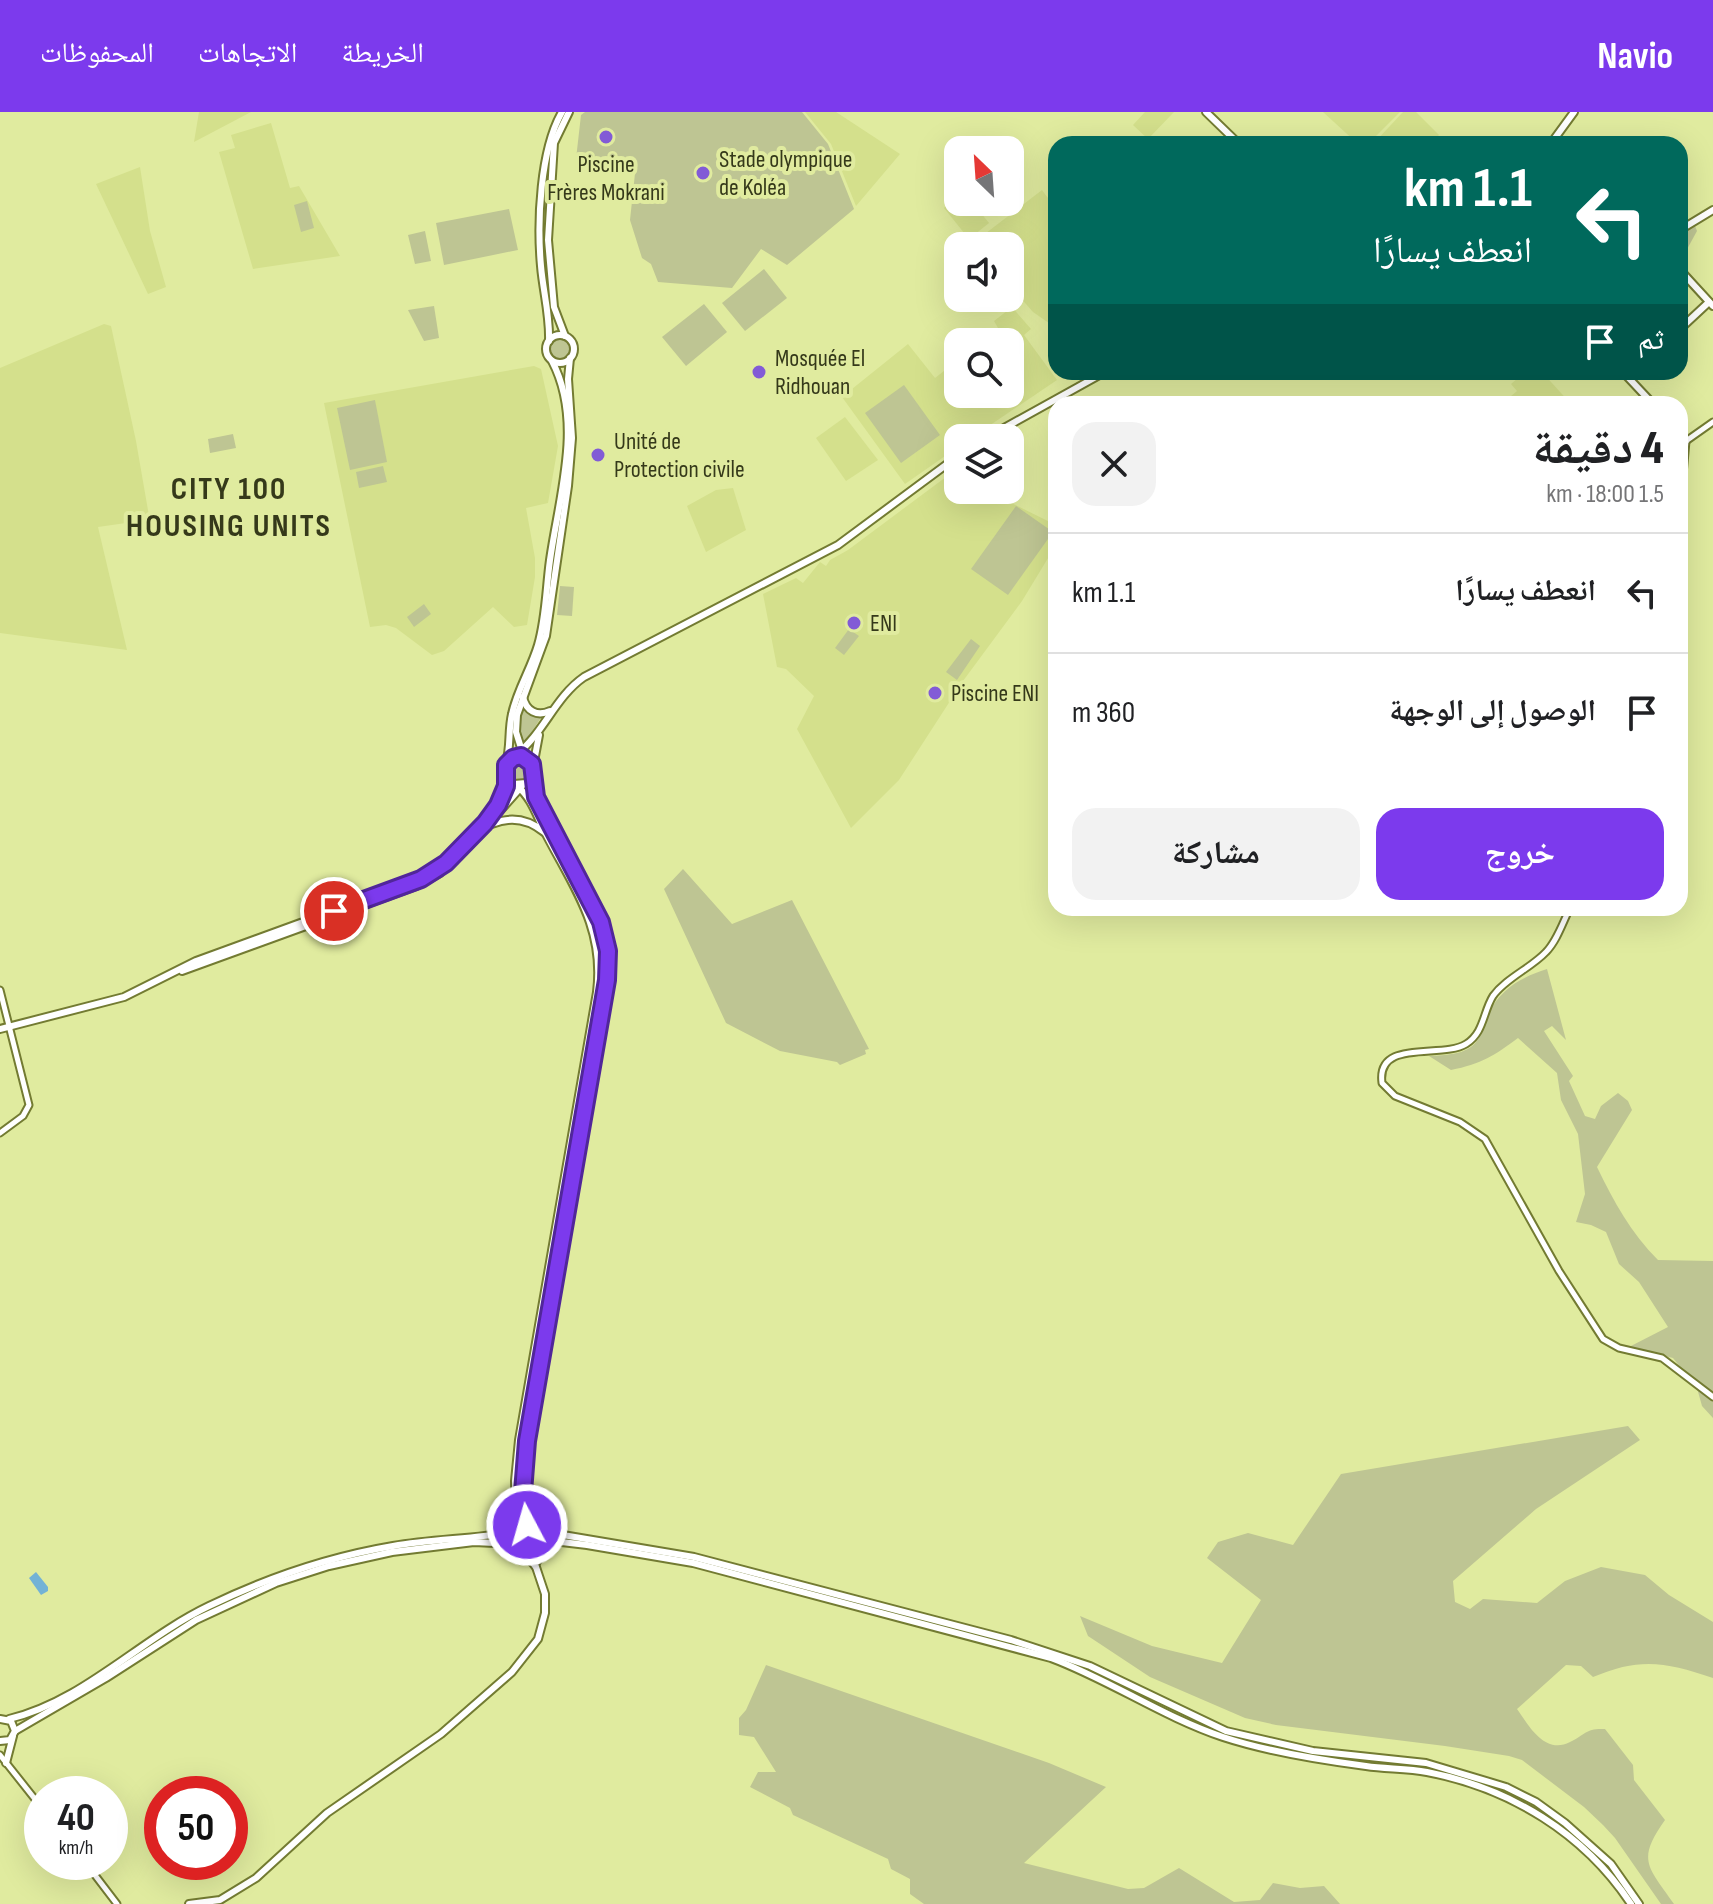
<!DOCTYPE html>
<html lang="ar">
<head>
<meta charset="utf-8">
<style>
	:root { --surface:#fff; --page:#f2f2f2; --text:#202124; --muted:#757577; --line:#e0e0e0; --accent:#7c3aed }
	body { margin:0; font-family:"Sofia Sans Condensed","Noto Naskh Arabic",sans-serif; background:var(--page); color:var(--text); direction:rtl; height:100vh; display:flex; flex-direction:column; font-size:30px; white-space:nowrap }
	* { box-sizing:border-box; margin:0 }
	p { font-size:26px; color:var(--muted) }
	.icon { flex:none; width:44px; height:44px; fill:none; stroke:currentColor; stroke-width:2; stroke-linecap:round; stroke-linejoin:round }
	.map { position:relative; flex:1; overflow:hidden; direction:ltr }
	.panel { position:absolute; left:1048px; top:284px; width:640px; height:520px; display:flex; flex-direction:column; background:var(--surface); border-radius:24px; box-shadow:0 8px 32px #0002; direction:rtl }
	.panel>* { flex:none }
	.top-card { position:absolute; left:1048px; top:24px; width:640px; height:244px; border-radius:24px; box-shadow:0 8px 32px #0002; direction:rtl; background:#00695c; color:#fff; overflow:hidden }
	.needle { width:52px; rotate:335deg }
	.controls { position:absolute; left:944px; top:24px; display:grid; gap:16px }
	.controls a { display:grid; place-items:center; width:80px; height:80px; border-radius:16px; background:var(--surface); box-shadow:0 8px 32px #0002; font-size:40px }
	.speed { position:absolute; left:24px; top:1664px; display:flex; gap:16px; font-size:40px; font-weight:700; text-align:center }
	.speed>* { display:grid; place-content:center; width:104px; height:104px; border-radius:50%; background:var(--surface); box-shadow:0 8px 32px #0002; line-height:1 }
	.speed small { font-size:20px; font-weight:400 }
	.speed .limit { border:12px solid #d22; background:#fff; color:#111 }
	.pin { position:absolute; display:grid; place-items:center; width:68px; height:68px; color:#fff; margin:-34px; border:4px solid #fff; border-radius:50%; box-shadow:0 2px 8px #0007 }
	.me { position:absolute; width:88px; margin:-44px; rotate:354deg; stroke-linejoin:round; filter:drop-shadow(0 0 6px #0008) }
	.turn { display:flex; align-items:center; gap:28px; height:168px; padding:0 24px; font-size:36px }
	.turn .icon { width:104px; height:104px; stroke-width:2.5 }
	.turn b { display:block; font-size:56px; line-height:68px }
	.then { display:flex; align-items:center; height:76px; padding:0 24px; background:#0003; gap:16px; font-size:30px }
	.round { display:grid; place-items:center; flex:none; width:84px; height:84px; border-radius:24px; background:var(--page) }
	.summary { display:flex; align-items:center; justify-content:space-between; height:136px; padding:0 24px }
	h1 { font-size:48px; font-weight:800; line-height:60px }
	.primary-button { display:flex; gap:16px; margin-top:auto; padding:16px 24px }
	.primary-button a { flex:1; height:92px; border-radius:24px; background:var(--accent); color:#fff; font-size:32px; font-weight:800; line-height:92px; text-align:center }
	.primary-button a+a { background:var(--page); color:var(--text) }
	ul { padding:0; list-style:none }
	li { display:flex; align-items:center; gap:24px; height:120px; padding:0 24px; border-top:2px solid var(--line) }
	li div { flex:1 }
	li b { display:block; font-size:30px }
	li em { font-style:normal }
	header { display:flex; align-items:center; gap:48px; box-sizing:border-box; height:112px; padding:0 40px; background:var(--accent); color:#fff }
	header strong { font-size:38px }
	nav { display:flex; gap:44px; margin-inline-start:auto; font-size:28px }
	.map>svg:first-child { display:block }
	.built { fill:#d4e08c }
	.green { fill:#bec593 }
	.water { fill:#73b2d6 }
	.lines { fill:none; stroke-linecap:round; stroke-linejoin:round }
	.tertiary-casing { stroke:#737b32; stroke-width:9 }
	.secondary-casing { stroke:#737b32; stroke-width:10 }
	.primary-casing { stroke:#737b32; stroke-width:10 }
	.tertiary { stroke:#fff; stroke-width:5 }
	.secondary { stroke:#fff; stroke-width:6 }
	.primary { stroke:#fff; stroke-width:6 }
	.route-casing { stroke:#51269a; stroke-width:20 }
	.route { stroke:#7c3aed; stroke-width:14 }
	.poi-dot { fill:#825bd6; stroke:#e0eb9f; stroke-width:3 }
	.labels { text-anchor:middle; stroke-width:8; stroke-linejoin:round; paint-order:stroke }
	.poi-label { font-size:24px; fill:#35391a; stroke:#e0eb9f; text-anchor:start }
	.district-label { font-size:32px; font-weight:bold; letter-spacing:2px; fill:#35391a; stroke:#e0eb9f }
</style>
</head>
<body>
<header>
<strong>Navio</strong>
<nav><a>الخريطة</a><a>الاتجاهات</a><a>المحفوظات</a></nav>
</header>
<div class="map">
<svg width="1713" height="1792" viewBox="0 0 1713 1792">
	<rect width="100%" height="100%" fill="#e0eb9f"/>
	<g class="built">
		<path d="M 199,0 L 251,0 L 194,30 Z"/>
		<path d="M 805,0 L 836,0 L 900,42 L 856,94 L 831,32 Z"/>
		<path d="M 1145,0 L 1174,0 L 1148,27 L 1133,13 Z"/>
		<path d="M 1323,0 L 1400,0 L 1368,32 L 1358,32 Z"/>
		<path d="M 1403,0 L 1416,0 L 1439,23 L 1430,32 L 1376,32 L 1375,30 Z"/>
		<path d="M 271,11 L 290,76 L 299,74 L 340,144 L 253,157 L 219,40 L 235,36 L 231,23 Z"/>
		<path d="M 140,55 L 150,119 L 166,175 L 148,182 L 96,72 Z"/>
		<path d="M 1042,78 L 1056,97 L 1056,216 L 1033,200 L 1010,174 L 1010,134 L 975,134 L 973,131 Z"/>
		<path d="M 958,84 L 958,90 L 972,90 L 989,111 L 969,127 L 944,96 Z"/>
		<path d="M 1012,195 L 1031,217 L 1024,223 L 1057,268 L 971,326 L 958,326 L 958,335 L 905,372 L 842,285 L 908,232 L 935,266 L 958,248 L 958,282 L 1010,282 L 1010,230 L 980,230 L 998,216 L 994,209 Z"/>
		<path d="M 104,212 L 111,214 L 136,329 L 149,404 L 147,408 L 98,415 L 127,538 L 0,521 L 0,256 Z"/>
		<path d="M 534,254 L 541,257 L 558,334 L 548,391 L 526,396 L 535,446 L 535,465 L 527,513 L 514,515 L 493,495 L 444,539 L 432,543 L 396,516 L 386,513 L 370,515 L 324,291 Z"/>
		<path d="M 1525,260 L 1542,260 L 1571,292 L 1506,292 L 1504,290 L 1517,279 L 1511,272 Z"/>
		<path d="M 845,305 L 878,348 L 846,369 L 816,326 Z"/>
		<path d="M 958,356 L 958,378 L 985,378 L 1056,413 L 1056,433 L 1022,489 L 963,569 L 899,668 L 851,716 L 797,617 L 814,584 L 786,557 L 777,555 L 763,482 L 796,466 L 803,471 L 820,450 L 826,454 L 830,448 L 848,438 Z"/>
		<path d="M 733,376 L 746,418 L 706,440 L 687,394 L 716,378 Z"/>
	</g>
	<g class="green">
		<path d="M 585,0 L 802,0 L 828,32 L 854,97 L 787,153 L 761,137 L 732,176 L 658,170 L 651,152 L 642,146 L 630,108 L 636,52 L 576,47 L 581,3 Z"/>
		<path d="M 307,89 L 314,116 L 301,120 L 294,93 Z"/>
		<path d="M 509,97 L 518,138 L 444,153 L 436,111 Z"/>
		<path d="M 1695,114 L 1697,119 L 1680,150 L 1680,123 Z"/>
		<path d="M 425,119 L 431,149 L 415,152 L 408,123 Z"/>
		<path d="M 764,157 L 787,186 L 745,219 L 722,191 Z"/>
		<path d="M 704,192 L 727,220 L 686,254 L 662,225 Z"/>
		<path d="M 434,194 L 439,226 L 424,229 L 408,198 Z"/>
		<circle cx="561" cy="236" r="11"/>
		<path d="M 904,273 L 940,323 L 901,351 L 865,301 Z"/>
		<path d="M 375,288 L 387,350 L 350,358 L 337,296 Z"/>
		<path d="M 233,322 L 236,336 L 210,341 L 208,327 Z"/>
		<path d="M 383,354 L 387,370 L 359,376 L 356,360 Z"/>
		<path d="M 1016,394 L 1053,420 L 1008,483 L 971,457 Z"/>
		<path d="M 560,474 L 574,475 L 572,504 L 557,503 Z"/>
		<path d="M 424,492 L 431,502 L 414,515 L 407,505 Z"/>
		<path d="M 849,517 L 859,524 L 844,543 L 835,536 Z"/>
		<path d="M 971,527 L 980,534 L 957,568 L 946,560 Z"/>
		<path d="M 522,591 L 542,604 L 523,634 L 518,616 Z"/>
		<circle cx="519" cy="658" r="11"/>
		<path d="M 683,757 L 732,812 L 792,788 L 869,937 L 865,938 L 866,942 L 840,953 L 837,950 L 780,939 L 726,911 L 664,777 Z"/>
		<path d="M 1547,857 L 1566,928 L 1552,914 L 1544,919 L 1573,964 L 1569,969 L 1585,1004 L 1595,1007 L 1601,994 L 1618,981 L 1628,989 L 1632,998 L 1597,1055 C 1614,1090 1631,1121 1658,1148 L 1713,1149 L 1713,1306 L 1702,1294 L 1697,1276 L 1673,1246 L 1629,1235 L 1668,1215 L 1639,1170 L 1619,1152 L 1606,1120 L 1591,1113 L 1576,1110 L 1585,1082 L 1578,1022 L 1561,988 L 1557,961 L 1518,926 C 1494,944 1481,952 1451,958 L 1429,944 C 1445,943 1466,943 1476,930 C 1482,923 1486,910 1489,901 C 1501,876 1522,865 1547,857 Z"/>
		<path d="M 1628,1314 L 1640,1328 L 1536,1397 L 1453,1469 L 1455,1490 L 1470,1497 L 1483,1487 L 1537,1491 L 1565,1469 L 1601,1455 L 1645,1463 L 1669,1483 L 1713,1510 L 1713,1566 C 1666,1550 1640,1545 1593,1565 L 1581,1554 L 1566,1553 L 1517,1597 C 1529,1614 1545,1643 1570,1630 C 1586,1622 1586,1616 1605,1617 L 1633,1653 L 1634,1668 L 1665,1708 C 1636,1749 1648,1754 1674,1792 L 1661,1792 L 1615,1726 L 1603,1713 L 1584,1695 L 1522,1648 L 1509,1644 L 1445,1634 L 1276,1613 L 1245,1606 L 1150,1565 L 1088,1524 L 1080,1504 L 1152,1534 L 1222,1551 L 1261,1488 L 1207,1446 L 1218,1430 L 1248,1421 L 1293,1433 L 1341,1362 Z"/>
		<path d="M 766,1553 L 1049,1651 L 1106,1675 L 1024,1751 L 1128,1777 L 1144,1776 L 1179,1756 L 1234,1790 L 1260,1788 L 1273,1771 L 1300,1776 L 1324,1774 L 1340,1792 L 924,1792 L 910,1782 L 910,1767 L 891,1757 L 888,1747 L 793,1703 L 790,1696 L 750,1675 L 758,1660 L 776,1660 L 754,1625 L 739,1623 L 739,1606 L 746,1598 Z"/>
	</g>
	<path class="water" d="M 36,1460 L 48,1475 L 48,1479 L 41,1483 L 29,1466 Z"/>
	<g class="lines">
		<g class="tertiary-casing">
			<g id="tertiary">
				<path d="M 1680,396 L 1686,329 L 1713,310"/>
				<path d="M 1570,796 C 1563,810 1557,829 1546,840 C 1531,856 1506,866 1493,884 C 1483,900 1484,921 1466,932 C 1442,947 1376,926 1382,971 L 1395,984 L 1460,1010 L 1485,1027 L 1559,1159 L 1603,1227 L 1619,1236 L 1662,1246 L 1713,1285"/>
				<path d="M 0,878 L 29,993 L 23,1004 L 0,1021"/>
				<path d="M 0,1643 L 42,1696"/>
				<path d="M 85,1750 L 117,1792"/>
			</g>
		</g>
		<g class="secondary-casing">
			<g id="secondary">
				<path d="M 1206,0 L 1239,32"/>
				<path d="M 1680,118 L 1713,98"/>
				<path d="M 1680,217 L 1709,190"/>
				<circle cx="560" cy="237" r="14"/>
				<path d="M 565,224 L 554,195 L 548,128 L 554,31 L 569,0"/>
				<path d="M 549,229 C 550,203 543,179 541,154 C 537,110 540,38 562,0"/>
				<path d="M 1623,260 L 1653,292"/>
				<path d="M 1680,323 L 1686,329"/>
				<path d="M 986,326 L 1105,260"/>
				<path d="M 523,585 C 526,599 537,605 550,599"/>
				<path d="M 522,639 L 516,620 L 517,603 L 546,524 L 568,374 L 572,326 L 568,267 L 570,246"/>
				<path d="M 516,643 C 544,621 555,585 584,565 L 838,433 L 958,344"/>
				<path d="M 506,651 C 511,635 508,619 512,602 C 517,578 531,557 538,533 C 546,506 546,477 550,448 C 559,384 584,310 552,249"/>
				<path d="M 533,655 L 539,623"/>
				<path d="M 492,712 C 511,704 528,707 544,720"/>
				<path d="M 466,737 L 522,674"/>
				<path d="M 182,859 L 416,774 L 440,761"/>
				<path d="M 0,917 L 124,885 L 196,849 L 421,767 C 454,750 503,705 506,666"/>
				<circle cx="524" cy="1424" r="11"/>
				<path d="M 527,1413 L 523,1380 L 527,1329 L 605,879 C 609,851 608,826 597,799 L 536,685 L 532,652 L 525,646 L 517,644 L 510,647 L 505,656 L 507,667 L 514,672 L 526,671 L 533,662"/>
				<path d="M 516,1416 L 515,1369 L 519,1328 L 597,880 C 605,816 574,776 546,722 C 537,705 532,686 517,674"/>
				<path d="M 533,1418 L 694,1445 L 1011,1528 L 1090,1554 L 1226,1619 L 1313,1639 L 1426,1651 L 1506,1675 L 1536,1690 L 1565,1711 L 1611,1752 L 1639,1792"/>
				<path d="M 493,1421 L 516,1398"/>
				<path d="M 533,1430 L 553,1429 L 587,1433 L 693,1451 L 1051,1546 C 1110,1568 1163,1605 1223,1625 C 1269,1640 1319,1648 1366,1654 C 1386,1657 1407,1656 1427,1660 C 1510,1676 1584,1721 1631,1792"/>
				<path d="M 520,1435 L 535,1454"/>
				<path d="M 535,1452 L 552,1430"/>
				<path d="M 0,1607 L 11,1609 L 15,1619 L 10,1628 L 0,1629"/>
				<path d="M 9,1607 C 84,1589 140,1527 209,1494 C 267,1466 328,1445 393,1434 C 433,1427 474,1427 513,1420"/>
				<path d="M 15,1619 L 106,1566 L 196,1508 L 276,1471 L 329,1454 L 392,1440 L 474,1430 L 515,1432"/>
				<path d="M 6,1651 L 13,1624"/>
				<path d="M 189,1792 L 220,1788 L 256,1766 L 327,1701 L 441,1622 L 512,1560 L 538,1527 L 545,1501 L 545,1482 L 535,1452 L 532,1432"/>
			</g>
		</g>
		<g class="primary-casing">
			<g id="primary">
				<path d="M 1561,32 L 1555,26 L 1574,0"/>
				<path d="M 1680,158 L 1713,194"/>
			</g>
		</g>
		<use href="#tertiary" class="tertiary"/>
		<use href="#secondary" class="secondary"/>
		<use href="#primary" class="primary"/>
	</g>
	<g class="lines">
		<g class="route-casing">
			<path id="route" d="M 334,799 L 421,767 L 446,751 L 485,711 L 498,693 L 506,674 L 506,653 L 513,646 L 521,644 L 532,652 L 536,685 L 601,810 L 608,839 L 607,868 L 527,1329 L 523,1380 L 527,1413"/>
		</g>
		<use href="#route" class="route"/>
	</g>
	<g class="poi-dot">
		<circle cx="606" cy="25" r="8"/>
		<circle cx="703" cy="61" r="8"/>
		<circle cx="759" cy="260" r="8"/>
		<circle cx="598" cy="343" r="8"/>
		<circle cx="854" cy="511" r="8"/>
		<circle cx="935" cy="581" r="8"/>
	</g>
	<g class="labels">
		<g class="poi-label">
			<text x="719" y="55">Stade olympique<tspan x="719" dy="28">de Koléa</tspan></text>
			<text x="606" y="60" text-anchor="middle">Piscine<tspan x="606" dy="28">Frères Mokrani</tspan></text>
			<text x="775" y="254">Mosquée El<tspan x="775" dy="28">Ridhouan</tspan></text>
			<text x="614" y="337">Unité de<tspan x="614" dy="28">Protection civile</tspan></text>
			<text x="870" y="519">ENI</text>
			<text x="951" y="589">Piscine ENI</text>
		</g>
		<g class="district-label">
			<text x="229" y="387">CITY 100<tspan x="229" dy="37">HOUSING UNITS</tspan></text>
		</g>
	</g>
</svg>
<div class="controls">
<a><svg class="needle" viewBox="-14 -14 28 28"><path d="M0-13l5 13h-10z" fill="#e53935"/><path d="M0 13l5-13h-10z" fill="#757577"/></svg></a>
<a><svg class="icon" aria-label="sound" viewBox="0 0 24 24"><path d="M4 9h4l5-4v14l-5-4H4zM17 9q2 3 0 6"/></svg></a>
<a><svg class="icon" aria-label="search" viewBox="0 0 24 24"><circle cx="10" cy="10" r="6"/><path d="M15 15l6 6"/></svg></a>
<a><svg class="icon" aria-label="layers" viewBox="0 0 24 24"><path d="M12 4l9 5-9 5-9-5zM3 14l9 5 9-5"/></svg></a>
</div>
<div class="speed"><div>40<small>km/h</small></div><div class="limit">50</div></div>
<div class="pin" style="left:334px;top:799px;background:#d93025"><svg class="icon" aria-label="arrive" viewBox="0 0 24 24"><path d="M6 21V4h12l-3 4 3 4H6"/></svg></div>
<svg class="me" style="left:527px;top:1413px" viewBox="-20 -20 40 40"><circle r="17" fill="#7c3aed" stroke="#fff" stroke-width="3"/><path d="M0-11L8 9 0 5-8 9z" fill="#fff"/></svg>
<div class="top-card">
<div class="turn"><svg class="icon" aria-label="left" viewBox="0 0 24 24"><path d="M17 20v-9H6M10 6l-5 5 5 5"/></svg><div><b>1.1 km</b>انعطف يسارًا</div></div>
<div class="then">ثم<svg class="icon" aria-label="arrive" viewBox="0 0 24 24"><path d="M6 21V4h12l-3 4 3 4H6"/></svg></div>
</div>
<section class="panel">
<div class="summary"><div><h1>4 دقيقة</h1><p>1.5 km · 18:00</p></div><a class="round"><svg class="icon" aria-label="close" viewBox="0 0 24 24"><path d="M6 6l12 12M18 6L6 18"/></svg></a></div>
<ul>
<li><svg class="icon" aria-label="left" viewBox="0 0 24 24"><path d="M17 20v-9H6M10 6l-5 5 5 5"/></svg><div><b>انعطف يسارًا</b></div><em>1.1 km</em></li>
<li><svg class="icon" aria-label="arrive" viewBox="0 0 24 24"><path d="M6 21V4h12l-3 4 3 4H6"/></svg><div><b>الوصول إلى الوجهة</b></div><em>360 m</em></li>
</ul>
<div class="primary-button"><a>خروج</a><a>مشاركة</a></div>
</section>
</div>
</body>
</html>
